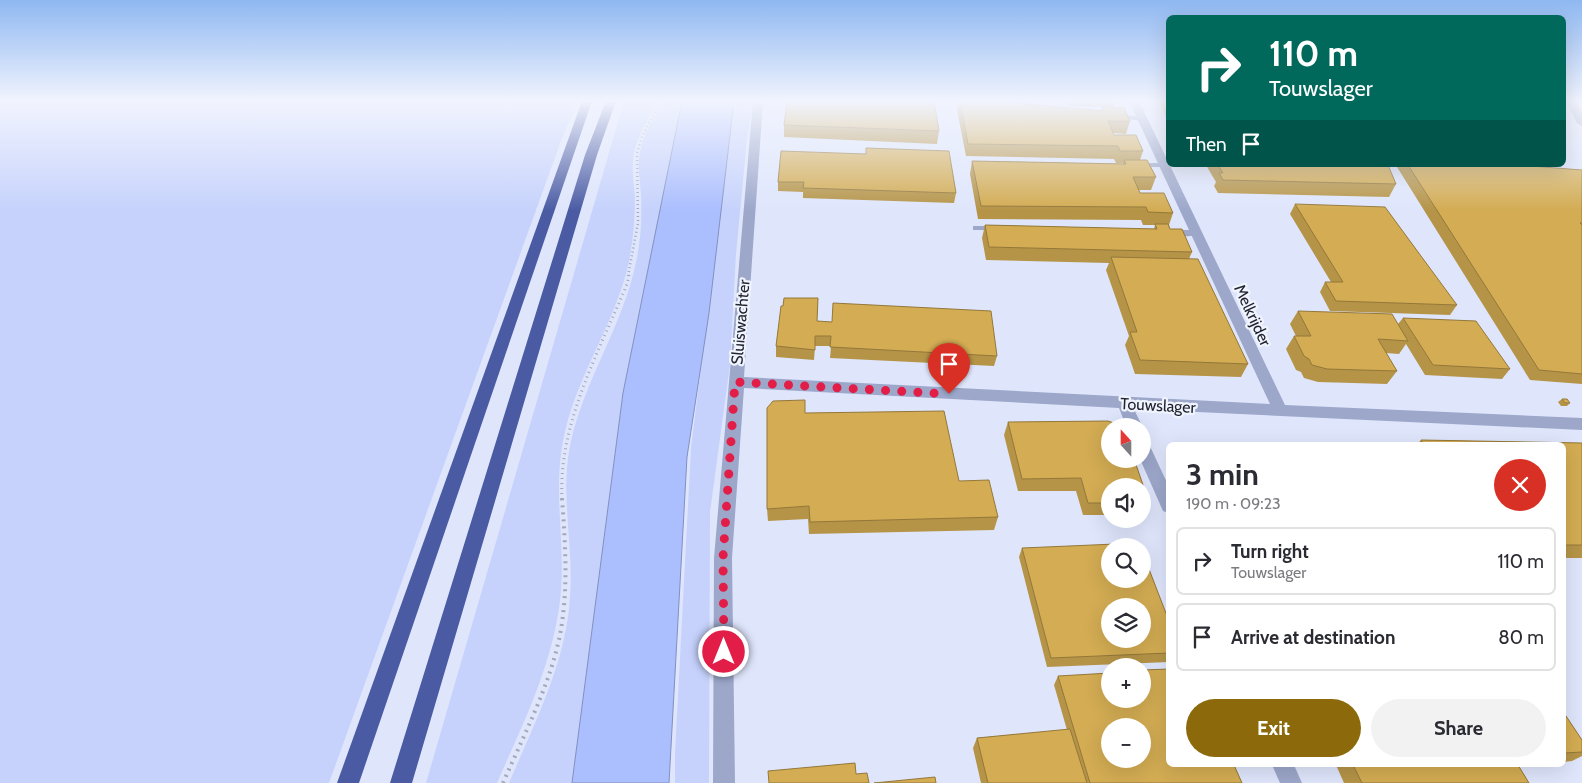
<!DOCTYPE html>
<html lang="en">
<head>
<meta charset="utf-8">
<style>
	:root { --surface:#fff; --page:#f2f2f3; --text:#2b2b33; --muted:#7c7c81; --line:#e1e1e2; --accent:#8c6a0b }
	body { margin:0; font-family:Cabin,sans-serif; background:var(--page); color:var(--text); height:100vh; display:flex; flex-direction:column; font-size:19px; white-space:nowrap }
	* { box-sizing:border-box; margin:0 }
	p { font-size:16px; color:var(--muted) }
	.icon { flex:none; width:28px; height:28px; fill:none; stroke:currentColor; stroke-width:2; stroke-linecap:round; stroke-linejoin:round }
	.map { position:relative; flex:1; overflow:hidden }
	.sheet { position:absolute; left:1166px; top:442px; width:400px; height:325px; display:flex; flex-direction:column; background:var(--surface); border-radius:8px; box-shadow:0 5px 20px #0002 }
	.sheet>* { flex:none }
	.guide { position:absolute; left:1166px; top:15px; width:400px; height:152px; border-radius:8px; box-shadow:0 5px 20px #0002; background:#00695c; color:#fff; overflow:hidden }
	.needle { width:32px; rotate:339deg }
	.controls { position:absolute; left:1101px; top:418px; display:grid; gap:10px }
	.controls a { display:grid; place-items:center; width:50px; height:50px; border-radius:50%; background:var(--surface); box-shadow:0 5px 20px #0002; font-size:25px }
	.pin { position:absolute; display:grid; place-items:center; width:42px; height:42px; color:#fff; margin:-51px -21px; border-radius:50% 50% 50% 0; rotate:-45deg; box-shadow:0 0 5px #0007 }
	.pin .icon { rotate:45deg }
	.me { position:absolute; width:55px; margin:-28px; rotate:0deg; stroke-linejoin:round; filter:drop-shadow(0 0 4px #0008) }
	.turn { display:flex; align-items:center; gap:18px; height:105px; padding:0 20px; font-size:22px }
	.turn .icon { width:65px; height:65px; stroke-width:2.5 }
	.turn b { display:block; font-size:35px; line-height:42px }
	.then { display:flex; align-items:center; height:48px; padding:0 20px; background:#0003; gap:10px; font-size:19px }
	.round { display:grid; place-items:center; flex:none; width:52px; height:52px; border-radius:26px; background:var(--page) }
	.overview { display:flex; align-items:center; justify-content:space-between; height:85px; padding:0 20px }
	h1 { font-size:30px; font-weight:700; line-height:38px }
	.primary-button { display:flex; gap:10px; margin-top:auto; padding:10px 20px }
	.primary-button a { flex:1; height:58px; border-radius:30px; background:var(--accent); color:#fff; font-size:20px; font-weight:700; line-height:58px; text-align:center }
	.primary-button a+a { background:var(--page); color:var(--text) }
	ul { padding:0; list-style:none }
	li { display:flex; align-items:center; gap:15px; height:68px; margin:0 10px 8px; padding:0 10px; border:2px solid var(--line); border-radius:8px }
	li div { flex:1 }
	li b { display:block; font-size:19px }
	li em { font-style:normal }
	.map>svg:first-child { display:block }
	.green { fill:#c6d2fc }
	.water { fill:#abbefe; stroke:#8290c0 }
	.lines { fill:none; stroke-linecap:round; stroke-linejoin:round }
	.path-far2 { stroke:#a2a8ba; stroke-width:2.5; stroke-dasharray:1 3; stroke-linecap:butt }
	.path-far1 { stroke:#a2a8ba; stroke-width:3; stroke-dasharray:1 4; stroke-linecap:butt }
	.path { stroke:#a2a8ba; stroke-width:4; stroke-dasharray:2 5; stroke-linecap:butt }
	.service { fill:#9ca7ca; fill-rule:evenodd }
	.minor { fill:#9ca7ca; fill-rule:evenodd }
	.motorway { fill:#4a5ba3; fill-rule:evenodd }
	.wall { fill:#b59447 }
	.building { fill:#d3ac53; stroke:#94783a; fill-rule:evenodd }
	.route { stroke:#e11d48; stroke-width:9; stroke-dasharray:0 16.2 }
	.labels { text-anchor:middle; stroke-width:4.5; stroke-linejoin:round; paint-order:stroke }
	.street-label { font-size:16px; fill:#21242e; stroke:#f0f4ff }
</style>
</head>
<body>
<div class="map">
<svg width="1582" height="783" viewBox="0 0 1582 783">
	<rect width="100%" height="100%" fill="#dfe6fc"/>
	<g class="green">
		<path d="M 0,101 L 578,101 L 561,141 L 329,783 L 0,783 Z"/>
		<path d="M 624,101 L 657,101 C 649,118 638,134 634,153 C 631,168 634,183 635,198 C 635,219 633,241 629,262 C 616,321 578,374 565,432 C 551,491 567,544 560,601 C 552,666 523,724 497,783 L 426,783 Z"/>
		<path d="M 663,101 L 682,101 L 623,393 L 572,783 L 509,783 C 534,724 566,663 570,597 C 574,547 560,496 570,446 C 583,382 623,326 636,262 C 641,240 642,217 641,194 C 640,180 637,167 640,153 C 643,134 654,118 663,101 Z"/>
		<path d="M 734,101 L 753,101 L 747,139 L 736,254 L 730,365 L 710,512 L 709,783 L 675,783 L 675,753 L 691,448 Z"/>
	</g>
	<path class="water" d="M 682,101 L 734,101 L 709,313 L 687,457 L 669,783 L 572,783 L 623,393 Z"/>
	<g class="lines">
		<path class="path-far2" d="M 628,276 L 638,223 L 637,153 L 642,137 L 660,101"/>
		<path class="path-far1" d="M 562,499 C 558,424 599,352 627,284 L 629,275"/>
		<path class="path" d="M 503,783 C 525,732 554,678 562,623 C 568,581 565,540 562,498"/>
		<g class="service">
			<path d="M 1116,114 L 1142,117 L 1146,119 L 1142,121 L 1114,117 L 1114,115 Z"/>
			<path d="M 1133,163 L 1165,163 L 1169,165 L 1165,167 L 1136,167 L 1132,165 Z"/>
			<path d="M 973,226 L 998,226 L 1002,228 L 998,230 L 973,230 Z"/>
			<path d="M 1167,230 L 1197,230 L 1201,233 C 1194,238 1173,237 1166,232 Z"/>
		</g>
		<g class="minor">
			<path d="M 753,101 L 763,101 L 744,377 L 1270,404 L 1129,101 L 1139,101 L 1285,405 L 1582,418 L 1582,430 L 1134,409 L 1142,426 L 1126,426 L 1119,408 L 744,388 L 732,558 L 735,783 L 713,783 L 714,558 Z"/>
			<path d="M 1566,101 L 1576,101 L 1582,113 L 1582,126 L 1577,123 Z"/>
			<path d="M 1142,440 L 1148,442 L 1169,487 L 1169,513 L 1163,511 L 1140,459 L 1142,459 Z"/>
			<path d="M 1272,765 L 1294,765 L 1302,783 L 1280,783 Z"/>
		</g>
		<g class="motorway">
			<path d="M 582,101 L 592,101 L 359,783 L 337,783 Z"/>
			<path d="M 606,101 L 616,101 L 597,155 L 412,783 L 390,783 L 585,155 Z"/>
		</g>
	</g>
	<g class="wall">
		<path d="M 959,101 L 993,101 L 1101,111 L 1102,107 L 1130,121 L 1126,134 L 1113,133 L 1114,135 L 1143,151 L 1140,160 L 1156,177 L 1151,190 L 1139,190 L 1140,193 L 1173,213 L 1169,225 L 1170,229 L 1192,252 L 1189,259 L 1248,364 L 1241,377 L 1135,374 L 1125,345 L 1129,336 L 1106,270 L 1109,263 L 986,260 L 982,238 L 985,225 L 1154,229 L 1155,225 L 1143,225 L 1141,220 L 978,219 L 970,174 L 972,161 L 1123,164 L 1123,163 L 1116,163 L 1114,159 L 966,156 L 957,110 Z"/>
		<path d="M 1028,101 L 1055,101 L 1054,103 Z"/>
		<path d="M 1066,101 L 1116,101 L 1114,107 L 1067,106 Z"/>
		<path d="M 1160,101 L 1169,101 L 1169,123 L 1168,123 Z"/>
		<path d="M 784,125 L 939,131 L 937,144 L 784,137 Z"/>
		<path d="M 866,154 L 956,193 L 954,203 L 803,198 L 803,192 L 778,191 L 778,182 Z"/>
		<path d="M 1206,165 L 1388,165 L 1396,184 L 1389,197 L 1218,193 L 1214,186 L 1216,182 Z"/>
		<path d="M 1398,165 L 1517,165 L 1582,170 L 1582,384 L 1530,380 L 1397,167 Z"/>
		<path d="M 1295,204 L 1457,305 L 1450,315 L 1330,311 L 1320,292 L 1325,282 L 1331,282 L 1290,214 Z"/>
		<path d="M 818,298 L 817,321 L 997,356 L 994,366 L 830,358 L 831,346 L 815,346 L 814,360 L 776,357 L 776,346 L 783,306 Z"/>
		<path d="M 1298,311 L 1398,324 L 1403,318 L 1510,369 L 1502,379 L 1425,375 L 1406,344 L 1399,354 L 1386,353 L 1397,371 L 1387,384 L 1318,382 L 1304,378 L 1301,372 L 1296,370 L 1286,349 L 1294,336 L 1296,336 L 1290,324 Z"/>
		<path d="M 1562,399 L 1570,403 L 1567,406 L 1561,406 L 1558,402 Z"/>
		<path d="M 805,413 L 959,481 L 998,517 L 994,530 L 809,534 L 808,519 L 768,521 L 767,509 Z"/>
		<path d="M 1108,421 L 1117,424 L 1120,426 L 1110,426 L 1110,459 L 1134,459 L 1149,502 L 1143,515 L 1142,486 L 1110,486 L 1110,515 L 1083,515 L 1076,491 L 1018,491 L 1004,435 L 1008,422 Z"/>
		<path d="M 1421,440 L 1582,443 L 1582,558 L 1564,558 L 1564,445 L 1416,445 Z"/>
		<path d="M 1022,548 L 1169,621 L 1169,662 L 1047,667 L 1019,557 Z"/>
		<path d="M 1058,676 L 1169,765 L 1236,765 L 1234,765 L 1242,783 L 981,783 L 973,748 L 977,738 L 1067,730 L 1054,685 Z"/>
		<path d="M 1564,713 L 1582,740 L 1582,756 L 1572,761 L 1564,762 Z"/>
		<path d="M 1336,765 L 1518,765 L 1529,783 L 1344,783 Z"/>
	</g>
	<g class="building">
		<path d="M 787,101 L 934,101 L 939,131 L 784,125 Z"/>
		<path d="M 960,101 L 993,101 L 1103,111 L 1102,107 L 1124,108 L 1130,121 L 1108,121 L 1114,135 L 1136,135 L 1143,151 L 1120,151 L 1118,146 L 968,144 Z"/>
		<path d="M 866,148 L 949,151 L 956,193 L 803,188 L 804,182 L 778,182 L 781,151 L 866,154 Z"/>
		<path d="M 1124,160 L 1147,160 L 1156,177 L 1133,177 L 1140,193 L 1164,193 L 1173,213 L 1148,212 L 1146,207 L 981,206 L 972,161 L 1126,164 Z"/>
		<path d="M 1218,165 L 1388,165 L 1396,184 L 1223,180 L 1219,173 L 1223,173 Z"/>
		<path d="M 1408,165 L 1517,165 L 1582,170 L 1582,223 L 1580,223 L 1582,225 L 1582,374 L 1539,370 Z"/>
		<path d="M 1295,204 L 1385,207 L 1457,305 L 1336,301 L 1325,282 L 1343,282 Z"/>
		<path d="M 1155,224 L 1168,224 L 1170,229 L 1182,229 L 1192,252 L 989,247 L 985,225 L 1157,229 Z"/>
		<path d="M 1111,257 L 1198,259 L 1248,364 L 1140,360 L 1130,332 L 1137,332 Z"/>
		<path d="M 784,298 L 818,298 L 817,321 L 832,322 L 833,303 L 991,311 L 997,356 L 830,347 L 831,336 L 815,336 L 815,350 L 776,346 L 781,306 L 783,306 Z"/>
		<path d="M 1298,311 L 1392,314 L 1408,341 L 1378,339 L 1397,371 L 1327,369 L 1312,365 L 1309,359 L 1304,356 L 1294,336 L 1311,336 Z"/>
		<path d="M 1403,318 L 1476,321 L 1510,369 L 1433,365 Z"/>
		<path d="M 1562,399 L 1567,399 L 1570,403 L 1565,403 Z"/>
		<path d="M 805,400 L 805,413 L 944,411 L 959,481 L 989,480 L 998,517 L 810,522 L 809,506 L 767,509 L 767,408 L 773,401 Z"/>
		<path d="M 1108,421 L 1117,424 L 1120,426 L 1110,426 L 1110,459 L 1134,459 L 1149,502 L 1142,502 L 1142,486 L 1110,486 L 1110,503 L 1088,503 L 1081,478 L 1022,479 L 1008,422 Z"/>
		<path d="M 1421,440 L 1582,443 L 1582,545 L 1564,545 L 1564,445 L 1424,445 Z"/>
		<path d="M 1139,543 L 1141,546 L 1110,546 L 1110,579 L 1142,579 L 1142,551 L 1169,621 L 1169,653 L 1051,658 L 1022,548 ZM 1110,606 L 1142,606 L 1142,639 L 1110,639 Z"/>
		<path d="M 1169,669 L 1169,765 L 1234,765 L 1242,783 L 1090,783 L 1058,676 L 1110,673 L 1110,699 L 1142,699 L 1142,670 ZM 1110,726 L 1142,726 L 1142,759 L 1110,759 Z"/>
		<path d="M 1564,713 L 1582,740 L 1582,752 L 1564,753 Z"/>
		<path d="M 1070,729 L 1087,783 L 988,783 L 977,738 Z"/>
		<path d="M 855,763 L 856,774 L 867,773 L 869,783 L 769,783 L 768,771 Z"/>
		<path d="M 1353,765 L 1518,765 L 1529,783 L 1362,783 Z"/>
		<path d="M 935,777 L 936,783 L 874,783 Z"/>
	</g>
	<linearGradient id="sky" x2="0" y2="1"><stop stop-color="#8fb8f1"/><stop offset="0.48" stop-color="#f1f4fe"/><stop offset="1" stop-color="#f1f4fe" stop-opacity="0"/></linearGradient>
	<rect width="1582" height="211" fill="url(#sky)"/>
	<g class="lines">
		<path class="route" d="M 724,652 L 723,558 L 735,382 L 949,394"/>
	</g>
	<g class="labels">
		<g class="street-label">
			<text transform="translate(1253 315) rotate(65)" y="6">Melkrijder</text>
			<text transform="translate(740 322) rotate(-85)" y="6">Sluiswachter</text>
			<text transform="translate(1158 405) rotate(3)" y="6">Touwslager</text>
		</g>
	</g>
</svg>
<div class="controls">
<a><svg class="needle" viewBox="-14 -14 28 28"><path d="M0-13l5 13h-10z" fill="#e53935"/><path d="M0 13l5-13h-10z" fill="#7c7c81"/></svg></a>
<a><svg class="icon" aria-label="sound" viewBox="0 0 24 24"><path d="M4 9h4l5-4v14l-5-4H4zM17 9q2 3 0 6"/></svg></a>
<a><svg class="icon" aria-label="search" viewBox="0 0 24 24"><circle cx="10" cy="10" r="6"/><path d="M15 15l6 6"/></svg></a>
<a><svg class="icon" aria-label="layers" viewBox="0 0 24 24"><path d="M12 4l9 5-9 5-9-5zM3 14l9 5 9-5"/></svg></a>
<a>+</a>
<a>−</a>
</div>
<div class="pin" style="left:949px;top:394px;background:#d93025"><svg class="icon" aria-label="arrive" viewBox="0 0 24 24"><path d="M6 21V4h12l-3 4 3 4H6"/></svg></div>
<svg class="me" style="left:724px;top:652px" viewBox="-20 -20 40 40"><circle r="17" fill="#e11d48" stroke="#fff" stroke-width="3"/><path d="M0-11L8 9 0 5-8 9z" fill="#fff"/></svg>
<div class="guide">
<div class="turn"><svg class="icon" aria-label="right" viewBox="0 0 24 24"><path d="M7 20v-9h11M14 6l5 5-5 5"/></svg><div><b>110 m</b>Touwslager</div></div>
<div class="then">Then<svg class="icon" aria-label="arrive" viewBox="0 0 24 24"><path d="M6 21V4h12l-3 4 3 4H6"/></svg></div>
</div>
<section class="sheet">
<div class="overview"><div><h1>3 min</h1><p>190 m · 09:23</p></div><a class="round" style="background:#d93025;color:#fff"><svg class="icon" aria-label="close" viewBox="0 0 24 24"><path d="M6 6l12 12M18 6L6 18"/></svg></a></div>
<ul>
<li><svg class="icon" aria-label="right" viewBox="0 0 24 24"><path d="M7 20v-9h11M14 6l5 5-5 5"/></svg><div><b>Turn right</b><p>Touwslager</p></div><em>110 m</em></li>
<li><svg class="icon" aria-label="arrive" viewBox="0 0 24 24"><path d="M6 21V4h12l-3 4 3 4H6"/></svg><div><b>Arrive at destination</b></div><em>80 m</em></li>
</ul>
<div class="primary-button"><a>Exit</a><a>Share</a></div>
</section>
</div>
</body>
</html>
